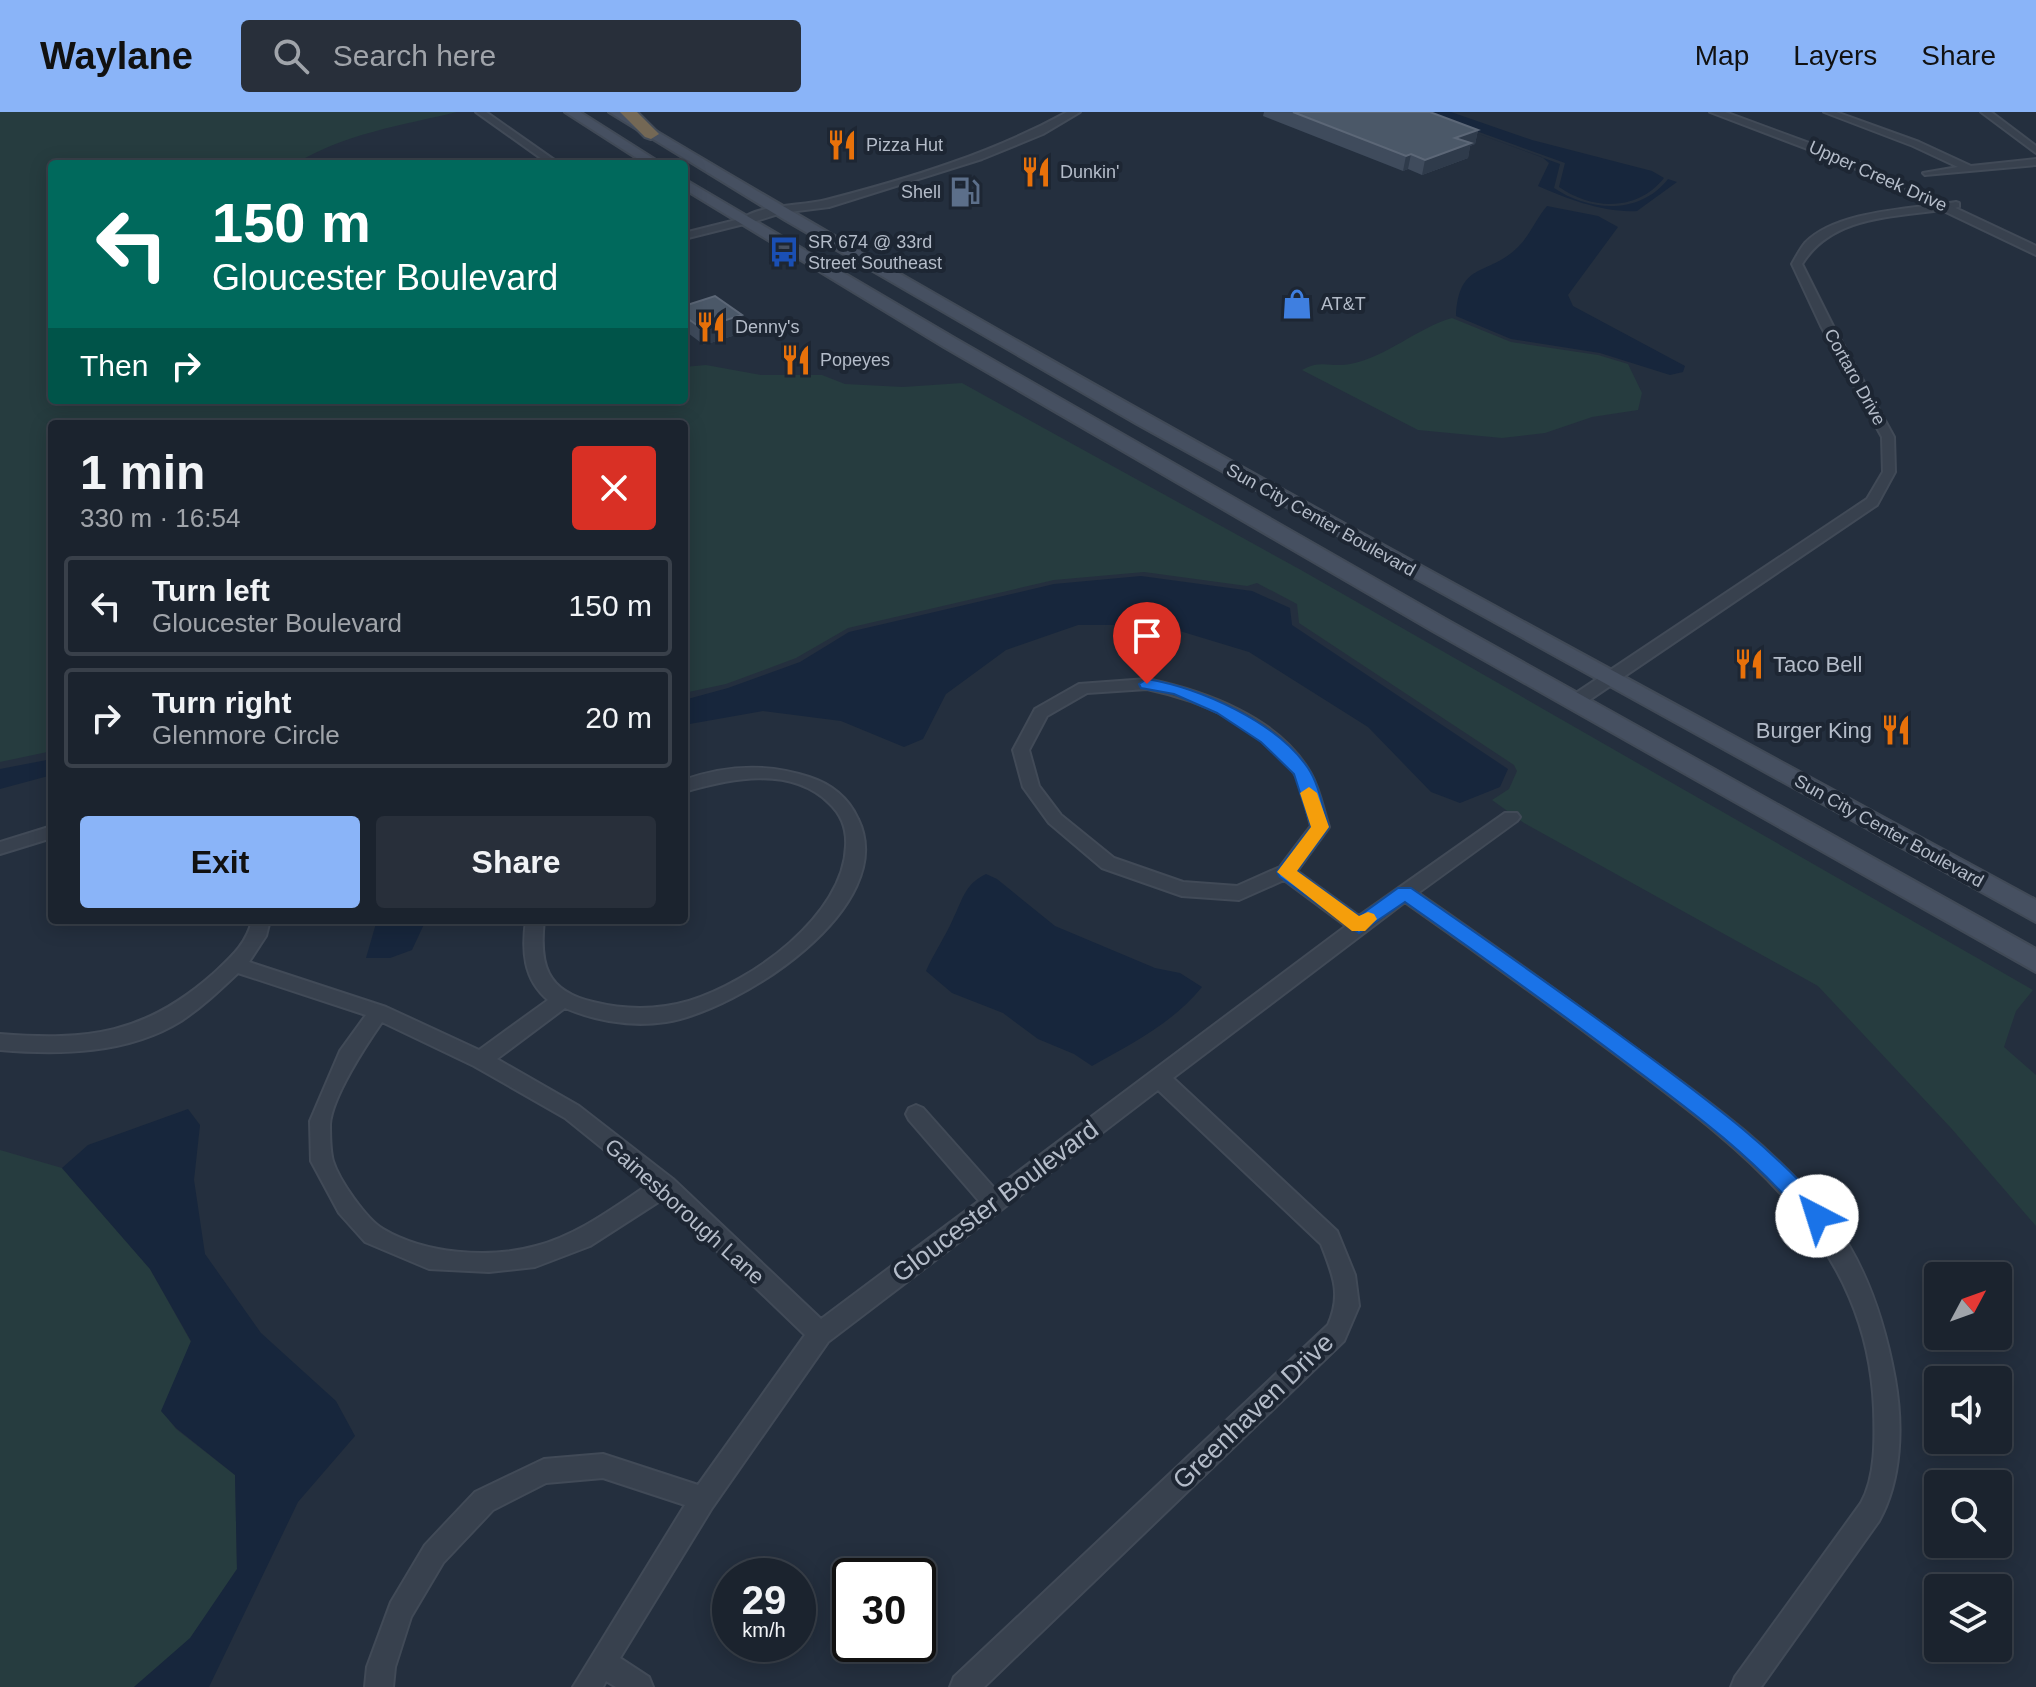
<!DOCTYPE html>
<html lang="en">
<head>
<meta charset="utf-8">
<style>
	:root { --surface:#1b232e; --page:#282f3a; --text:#f1f3f6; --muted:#a0a4aa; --line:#39404a; --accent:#8ab4f8 }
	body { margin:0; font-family:Arial,sans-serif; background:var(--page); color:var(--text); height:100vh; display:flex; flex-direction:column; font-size:30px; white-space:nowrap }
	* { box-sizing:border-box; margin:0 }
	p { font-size:26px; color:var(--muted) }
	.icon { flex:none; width:44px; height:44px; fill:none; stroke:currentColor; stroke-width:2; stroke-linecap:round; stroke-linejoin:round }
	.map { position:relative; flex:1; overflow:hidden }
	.drawer { position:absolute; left:48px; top:308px; width:640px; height:504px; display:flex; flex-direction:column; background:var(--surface); border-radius:8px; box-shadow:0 4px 20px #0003,0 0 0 2px var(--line) }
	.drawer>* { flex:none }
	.banner { position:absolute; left:48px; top:48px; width:640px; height:244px; border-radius:8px; box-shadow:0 4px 20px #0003,0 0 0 2px var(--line); background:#00695c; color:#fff; overflow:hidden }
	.needle { width:52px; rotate:49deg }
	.buttons { position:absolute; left:1924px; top:1150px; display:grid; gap:16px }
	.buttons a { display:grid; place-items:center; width:88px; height:88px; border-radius:8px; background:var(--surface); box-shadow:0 4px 20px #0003,0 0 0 2px var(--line); font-size:40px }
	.speed { position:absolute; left:712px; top:1446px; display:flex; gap:16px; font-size:40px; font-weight:700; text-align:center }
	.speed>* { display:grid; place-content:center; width:104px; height:104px; border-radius:50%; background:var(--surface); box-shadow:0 4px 20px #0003,0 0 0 2px var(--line); line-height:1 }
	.speed small { font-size:20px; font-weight:400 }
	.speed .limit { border:4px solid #111; border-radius:12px; background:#fff; color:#111 }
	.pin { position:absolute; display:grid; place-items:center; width:68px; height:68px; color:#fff; margin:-82px -34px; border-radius:50% 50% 50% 0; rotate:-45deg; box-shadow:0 0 8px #0007 }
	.pin .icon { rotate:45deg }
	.me { position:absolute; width:88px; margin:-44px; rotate:320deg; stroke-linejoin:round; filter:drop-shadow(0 0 6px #0008) }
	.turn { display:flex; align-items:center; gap:28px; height:168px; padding:0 32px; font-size:36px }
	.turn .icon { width:104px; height:104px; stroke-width:2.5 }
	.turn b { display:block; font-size:56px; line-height:68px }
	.then { display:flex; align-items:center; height:76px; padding:0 32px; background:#0003; gap:16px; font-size:30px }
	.round { display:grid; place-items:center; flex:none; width:84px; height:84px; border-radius:8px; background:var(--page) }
	.overview { display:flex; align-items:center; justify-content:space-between; height:136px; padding:0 32px }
	h1 { font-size:48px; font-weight:700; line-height:60px }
	.cta { display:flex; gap:16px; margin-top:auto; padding:16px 32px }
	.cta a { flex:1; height:92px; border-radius:8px; background:var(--accent); color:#111; font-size:32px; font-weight:700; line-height:92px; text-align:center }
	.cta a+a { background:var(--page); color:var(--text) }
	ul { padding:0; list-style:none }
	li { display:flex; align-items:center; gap:24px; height:100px; margin:0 16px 12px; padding:0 16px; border:4px solid var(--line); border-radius:8px }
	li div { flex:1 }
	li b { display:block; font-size:30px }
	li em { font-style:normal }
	header { display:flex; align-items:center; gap:48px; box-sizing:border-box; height:112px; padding:0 40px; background:var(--accent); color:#111 }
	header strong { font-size:38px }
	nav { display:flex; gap:44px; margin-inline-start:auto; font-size:28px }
	.search { width:560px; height:72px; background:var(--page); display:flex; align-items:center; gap:20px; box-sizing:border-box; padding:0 28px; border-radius:8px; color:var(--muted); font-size:30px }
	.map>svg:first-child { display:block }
	.green { fill:#263c3f }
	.water { fill:#17263c }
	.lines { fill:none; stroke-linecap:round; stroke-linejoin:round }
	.minor-casing { stroke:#414a57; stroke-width:4 }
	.tertiary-casing { stroke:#414a57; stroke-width:4 }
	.secondary-casing { stroke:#414a57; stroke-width:4 }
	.motorway-casing { stroke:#434c59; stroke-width:4 }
	.minor { fill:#38414e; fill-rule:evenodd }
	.tertiary { fill:#38414e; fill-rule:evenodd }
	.secondary { fill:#465061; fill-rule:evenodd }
	.motorway { fill:#746855; fill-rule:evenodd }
	.wall { fill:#3f4b5c }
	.shaded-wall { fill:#2f3b4b }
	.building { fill:#4b5868; stroke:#5c6777; stroke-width:2 }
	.route { fill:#1a73e8; stroke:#114b97; stroke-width:2 }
	.slow { fill:#f59e0b }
	.labels { text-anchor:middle; stroke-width:8; stroke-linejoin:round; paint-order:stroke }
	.far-poi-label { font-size:18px; fill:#b4bcc9; stroke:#1d2633; text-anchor:start }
	.far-street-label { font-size:18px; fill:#b4bcc9; stroke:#1d2633 }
	.poi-label { font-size:22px; fill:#b4bcc9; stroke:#1d2633; text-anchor:start }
	.street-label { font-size:22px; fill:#b4bcc9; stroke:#1d2633 }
	.near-street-label { font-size:26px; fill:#b4bcc9; stroke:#1d2633 }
</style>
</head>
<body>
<header>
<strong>Waylane</strong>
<div class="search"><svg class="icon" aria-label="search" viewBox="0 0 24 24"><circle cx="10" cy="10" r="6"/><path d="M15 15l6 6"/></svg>Search here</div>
<nav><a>Map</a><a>Layers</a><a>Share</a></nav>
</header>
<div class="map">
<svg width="2036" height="1575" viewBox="0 0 2036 1575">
	<rect width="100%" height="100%" fill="#242f3e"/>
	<g class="green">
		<path d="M 0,0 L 457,0 C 403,13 343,22 295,52 L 52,52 L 52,288 L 684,288 L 684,255 L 706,253 L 761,263 L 822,263 L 845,272 L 903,275 L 962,271 L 1301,458 L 2033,878 L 2016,899 L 2004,935 L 2036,963 L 2036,1114 L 1951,1016 L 1818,874 L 1524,711 L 1492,688 L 1509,677 L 1517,659 L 1514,653 L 1299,511 L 1297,492 L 1257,471 L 1247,474 L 1144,460 L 1054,468 L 848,516 L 796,546 L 726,572 L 684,581 L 684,312 L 52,312 L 52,639 L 0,650 Z"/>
		<path d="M 1452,206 L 1511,230 L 1598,243 L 1628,252 L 1642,281 L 1638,298 L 1592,305 L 1545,321 L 1502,326 L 1418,318 L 1302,258 C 1322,247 1331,256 1350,252 C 1387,245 1417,216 1452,206 Z"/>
		<path d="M 0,1038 L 62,1056 L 150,1157 L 191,1230 L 162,1299 L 176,1317 L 235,1363 L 237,1457 L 190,1527 L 134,1575 L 0,1575 Z"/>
	</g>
	<g class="water">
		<path d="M 1424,0 L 1451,0 L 1532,28 L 1652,59 L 1664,66 C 1637,100 1592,98 1559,75 L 1565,51 Z"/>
		<path d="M 1446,10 L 1560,52 L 1554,76 C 1590,100 1640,103 1668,67 L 1677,70 L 1637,99 C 1605,101 1567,87 1538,74 L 1549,51 L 1542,45 Z"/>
		<path d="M 1547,94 L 1598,104 L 1618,115 L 1568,183 L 1573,194 L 1685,254 L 1683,260 L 1670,263 L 1600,241 L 1511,227 L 1456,204 C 1459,148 1488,165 1518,135 C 1530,123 1536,107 1547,94 Z"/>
		<path d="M 1141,464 L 1252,479 L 1290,496 L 1292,513 L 1508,657 L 1500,675 L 1460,691 L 1431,680 L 1368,615 L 1249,540 L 1160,513 L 1078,513 L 1006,538 L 946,582 L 923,627 L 904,635 L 841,609 L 763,599 L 684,613 L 684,588 L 728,576 L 800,550 L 849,520 L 1054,472 Z"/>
		<path d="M 52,647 L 52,663 L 0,677 L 0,657 Z"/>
		<path d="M 986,762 L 997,767 L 1055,814 L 1155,856 L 1180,861 L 1202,875 C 1173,911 1131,932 1092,954 L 1074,942 L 1038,927 L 1003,901 L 952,881 L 926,859 C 934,841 945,825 953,807 C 963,787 964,773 986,762 Z"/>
		<path d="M 377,808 L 426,808 L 412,838 L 390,846 L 366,846 Z"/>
		<path d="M 188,997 L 200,1013 L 194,1068 L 205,1142 L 261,1221 L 336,1289 L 355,1324 L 298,1390 L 209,1575 L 134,1575 L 190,1526 L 237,1457 L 235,1363 L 176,1316 L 161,1299 L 191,1229 L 150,1157 L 62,1056 L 88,1033 Z"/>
	</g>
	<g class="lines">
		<g class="minor-casing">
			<g id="minor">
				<path d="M 476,0 L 486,0 L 560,52 L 549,52 Z"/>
				<path d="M 1824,0 L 1836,0 L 1919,30 L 1971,54 L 2036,47 L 2036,53 L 1925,63 L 1923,61 L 1958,55 L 1913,34 Z"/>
				<path d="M 1981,0 L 1991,0 L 2036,34 L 2036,41 Z"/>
				<path d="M 1956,90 L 1959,91 L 1959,95 C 1905,106 1835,99 1802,152 L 1833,214 L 1894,325 L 1895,360 L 1877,393 L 1582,593 L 1570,593 L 1568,589 L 1570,585 L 1867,387 L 1883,360 L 1882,325 L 1821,214 L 1792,152 C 1796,145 1800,137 1805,131 C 1837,98 1913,97 1956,90 Z"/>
				<path d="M 744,106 L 749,109 L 748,111 L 684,127 L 684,121 Z"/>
				<path d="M 1147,567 C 1205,579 1280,606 1311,662 C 1320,678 1323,697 1329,715 L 1297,759 L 1359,804 L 1505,701 L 1517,701 L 1520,705 L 1517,709 L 1418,781 C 1489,830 1560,881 1630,932 C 1703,985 1779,1038 1834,1111 C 1868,1157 1885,1212 1895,1267 C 1903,1313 1902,1368 1879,1409 L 1761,1575 L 1731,1575 L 1735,1565 L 1861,1391 C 1876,1365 1875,1326 1874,1296 C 1867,1124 1737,1034 1612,940 C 1544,889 1475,839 1405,790 L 1173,966 L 1337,1119 L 1355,1163 L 1359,1194 L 1344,1229 L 984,1575 L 950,1575 L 954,1565 L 1328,1213 C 1342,1182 1333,1163 1321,1132 L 1158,978 L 828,1230 L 712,1396 L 620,1546 L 649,1565 L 653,1575 L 616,1575 L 606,1569 L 603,1575 L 573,1575 L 685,1393 L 603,1366 L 546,1371 L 493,1398 L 443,1451 L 411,1505 L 395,1555 L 393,1575 L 365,1575 L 367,1555 L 391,1490 L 425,1433 L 475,1380 L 544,1347 L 603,1342 L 698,1373 L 805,1223 L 663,1087 L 590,1134 L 535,1155 L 489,1160 L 429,1157 L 365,1130 L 339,1101 L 311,1049 L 310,1009 L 340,939 L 366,903 L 238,861 C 220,878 202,895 181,909 C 128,942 60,943 0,938 L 0,922 C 88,929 145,922 213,862 C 230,846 247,832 252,808 L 270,808 L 266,824 L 249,850 L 386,895 L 479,938 L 548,888 C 523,867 522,838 526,808 L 544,808 C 539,852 546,879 593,890 C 625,898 658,898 689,889 C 751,870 844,804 846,734 C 847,717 842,703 829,691 C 790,653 729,667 684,680 L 684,668 C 726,653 767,651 809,665 C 831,672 848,685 858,707 C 901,795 738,899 666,910 C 632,915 596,909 565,896 L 497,947 L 579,994 L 673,1067 L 821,1207 L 979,1089 L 909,1008 L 906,1002 L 909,996 L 916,993 L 923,996 L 995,1077 L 1346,814 L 1284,768 L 1239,788 L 1182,784 L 1102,756 L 1049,711 L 1023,675 L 1013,638 L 1035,597 L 1079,572 ZM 1147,577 C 1200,588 1263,614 1294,661 C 1304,676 1306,697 1311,714 L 1280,755 L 1237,774 L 1183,770 L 1114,746 L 1061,703 L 1039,674 L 1029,638 L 1047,604 L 1087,581 ZM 382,910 L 474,954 L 565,1006 L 648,1073 C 613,1096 578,1123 536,1134 C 489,1147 425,1142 383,1117 C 366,1107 339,1068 333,1049 C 330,1039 330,1023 330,1012 C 332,985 366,933 382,910 Z"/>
				<path d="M 52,714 L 52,726 L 0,742 L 0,730 Z"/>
			</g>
		</g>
		<g class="tertiary-casing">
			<g id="tertiary">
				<path d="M 1067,0 L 1080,0 L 1043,22 L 982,47 L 829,95 L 781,101 L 744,113 L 738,109 C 762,91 798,95 826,88 C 908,67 993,41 1067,0 Z"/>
				<path d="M 1710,0 L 1725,0 L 1847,45 L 2036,134 L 2036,143 L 1839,49 Z"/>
			</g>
		</g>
		<g class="secondary-casing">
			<g id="secondary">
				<path d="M 565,0 L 580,0 L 662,52 L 646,52 Z"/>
				<path d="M 609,0 L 624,0 C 1087,277 1562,531 2036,788 L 2036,810 L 1137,312 L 785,108 Z"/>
				<path d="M 684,67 L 956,227 L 1447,508 L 2036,837 L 2036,860 L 1431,518 L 944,235 L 684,77 Z"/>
			</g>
		</g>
		<g class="motorway-casing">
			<path id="motorway" d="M 620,0 L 637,0 L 659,22 L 651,27 L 645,25 Z"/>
		</g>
		<use href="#minor" class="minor"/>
		<use href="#tertiary" class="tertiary"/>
		<use href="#secondary" class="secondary"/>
		<use href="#motorway" class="motorway"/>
	</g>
	<g class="wall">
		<path d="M 1264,0 L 1430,0 L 1478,18 L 1475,32 L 1470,34 L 1468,46 L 1422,63 L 1408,57 L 1403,59 L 1263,4 Z"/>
		<path d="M 684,194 L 742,203 L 745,220 L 704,233 L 684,218 Z"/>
	</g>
	<g class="shaded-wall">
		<path d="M 1478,18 L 1475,32 L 1470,34 L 1468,46 L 1422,63 L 1425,48 L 1455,26 Z"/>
		<path d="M 1411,42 L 1408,57 L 1403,59 L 1406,44 Z"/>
		<path d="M 742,203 L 745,220 L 704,233 L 701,216 Z"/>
	</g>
	<g class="building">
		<path d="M 1293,0 L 1430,0 L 1478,18 L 1455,26 L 1471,31 L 1425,48 L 1411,42 L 1406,44 Z"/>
		<path d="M 715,184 L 742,203 L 701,216 L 684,204 L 684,194 Z"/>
	</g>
	<path class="route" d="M 1147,567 C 1200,576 1277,610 1308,656 C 1319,672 1323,697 1329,715 L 1297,759 L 1359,804 L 1398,776 L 1411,776 C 1488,829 1565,883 1640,938 C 1707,988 1771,1034 1825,1097 L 1828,1104 L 1825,1111 L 1817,1114 L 1809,1111 C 1756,1047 1693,1000 1627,951 C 1554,896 1479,842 1405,790 L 1359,821 L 1280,765 L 1277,760 L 1280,755 L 1311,715 L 1294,662 L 1261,630 L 1217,601 L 1174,582 L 1141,576 L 1139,572 Z"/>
	<path class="slow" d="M 1309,675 L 1317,681 L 1329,715 L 1297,759 L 1359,804 L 1368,800 L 1374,802 L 1377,807 L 1365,819 L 1352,819 L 1277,760 L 1311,715 L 1300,681 Z"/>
	<defs>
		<g id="restaurant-bare" transform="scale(2.4)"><path d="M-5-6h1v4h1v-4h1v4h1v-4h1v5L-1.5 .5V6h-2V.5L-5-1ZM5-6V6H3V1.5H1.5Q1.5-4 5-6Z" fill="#e8710a" stroke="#1d2633" stroke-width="2.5" paint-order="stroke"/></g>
		<g id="fuel-bare" transform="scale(2.4)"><path d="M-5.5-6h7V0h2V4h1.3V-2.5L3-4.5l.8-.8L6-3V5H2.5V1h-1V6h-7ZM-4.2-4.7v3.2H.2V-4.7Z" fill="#5c6f8a" stroke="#1d2633" stroke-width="2.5" paint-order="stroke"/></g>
		<g id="bus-bare" transform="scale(2.4)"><path d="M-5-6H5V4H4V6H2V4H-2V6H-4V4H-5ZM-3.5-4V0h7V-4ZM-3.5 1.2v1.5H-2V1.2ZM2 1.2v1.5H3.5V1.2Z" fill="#1a4fb4" stroke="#1d2633" stroke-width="2.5" paint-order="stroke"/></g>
		<g id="shop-bare" transform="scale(2.4)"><path d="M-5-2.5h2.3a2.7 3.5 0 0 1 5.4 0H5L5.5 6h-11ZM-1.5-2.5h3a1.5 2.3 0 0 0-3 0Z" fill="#3f7fe0" stroke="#1d2633" stroke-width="2.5" paint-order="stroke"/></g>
	</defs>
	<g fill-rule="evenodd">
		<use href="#restaurant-bare" x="842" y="33"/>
		<use href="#restaurant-bare" x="1036" y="60"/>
		<use href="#fuel-bare" x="965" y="80"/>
		<use href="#bus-bare" x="784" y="140"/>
		<use href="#shop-bare" x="1297" y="192"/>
		<use href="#restaurant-bare" x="711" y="215"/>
		<use href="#restaurant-bare" x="796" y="248"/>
		<use href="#restaurant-bare" x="1749" y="552"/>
		<use href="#restaurant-bare" x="1896" y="618"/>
	</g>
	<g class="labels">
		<g class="far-poi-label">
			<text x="866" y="39">Pizza Hut</text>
			<text x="1060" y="66">Dunkin'</text>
			<text x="941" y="86" text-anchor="end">Shell</text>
			<text x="808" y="136">SR 674 @ 33rd<tspan x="808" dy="21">Street Southeast</tspan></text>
			<text x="1321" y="198">AT&amp;T</text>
			<text x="735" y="221">Denny's</text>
			<text x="820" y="254">Popeyes</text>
		</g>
		<g class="far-street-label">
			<text transform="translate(1878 64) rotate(24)" y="6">Upper Creek Drive</text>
			<text transform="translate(1855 265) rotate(61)" y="6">Cortaro Drive</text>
			<text transform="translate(1321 408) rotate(29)" y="6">Sun City Center Boulevard</text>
			<text transform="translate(1889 719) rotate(29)" y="6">Sun City Center Boulevard</text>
		</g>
		<g class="poi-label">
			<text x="1773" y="560">Taco Bell</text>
			<text x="1872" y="626" text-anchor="end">Burger King</text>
		</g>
		<g class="street-label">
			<text transform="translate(685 1099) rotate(42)" y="8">Gainesborough Lane</text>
		</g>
		<g class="near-street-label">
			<text transform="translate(995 1089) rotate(-37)" y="9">Gloucester Boulevard</text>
			<text transform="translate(1253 1299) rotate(-44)" y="9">Greenhaven Drive</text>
		</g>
	</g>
</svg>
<div class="buttons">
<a><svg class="needle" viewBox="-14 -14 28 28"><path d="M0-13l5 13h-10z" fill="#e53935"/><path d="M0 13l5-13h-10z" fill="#a0a4aa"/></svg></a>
<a><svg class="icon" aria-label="sound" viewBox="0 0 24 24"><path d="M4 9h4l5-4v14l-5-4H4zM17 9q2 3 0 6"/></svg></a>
<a><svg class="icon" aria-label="search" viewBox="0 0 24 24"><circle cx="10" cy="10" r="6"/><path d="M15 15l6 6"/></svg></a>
<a><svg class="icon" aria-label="layers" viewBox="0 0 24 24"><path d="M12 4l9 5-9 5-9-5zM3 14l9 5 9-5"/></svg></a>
</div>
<div class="speed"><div>29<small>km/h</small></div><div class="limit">30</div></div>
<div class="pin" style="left:1147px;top:572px;background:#d93025"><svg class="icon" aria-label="arrive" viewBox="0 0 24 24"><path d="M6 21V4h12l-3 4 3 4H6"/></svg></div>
<svg class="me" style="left:1817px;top:1104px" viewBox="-20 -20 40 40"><circle r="19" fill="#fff"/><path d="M0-13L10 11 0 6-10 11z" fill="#1a73e8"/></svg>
<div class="banner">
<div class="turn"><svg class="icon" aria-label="left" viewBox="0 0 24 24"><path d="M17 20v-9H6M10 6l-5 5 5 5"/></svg><div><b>150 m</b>Gloucester Boulevard</div></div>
<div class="then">Then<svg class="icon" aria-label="right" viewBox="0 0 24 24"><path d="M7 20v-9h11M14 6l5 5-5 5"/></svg></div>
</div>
<section class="drawer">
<div class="overview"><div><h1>1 min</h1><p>330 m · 16:54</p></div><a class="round" style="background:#d93025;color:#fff"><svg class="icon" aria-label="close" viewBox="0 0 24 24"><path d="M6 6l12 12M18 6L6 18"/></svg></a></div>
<ul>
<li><svg class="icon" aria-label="left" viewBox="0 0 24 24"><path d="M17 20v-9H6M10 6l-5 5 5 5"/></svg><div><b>Turn left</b><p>Gloucester Boulevard</p></div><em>150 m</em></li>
<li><svg class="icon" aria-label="right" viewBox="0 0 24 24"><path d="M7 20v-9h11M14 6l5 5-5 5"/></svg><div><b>Turn right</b><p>Glenmore Circle</p></div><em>20 m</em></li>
</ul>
<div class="cta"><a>Exit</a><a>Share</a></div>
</section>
</div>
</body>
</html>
